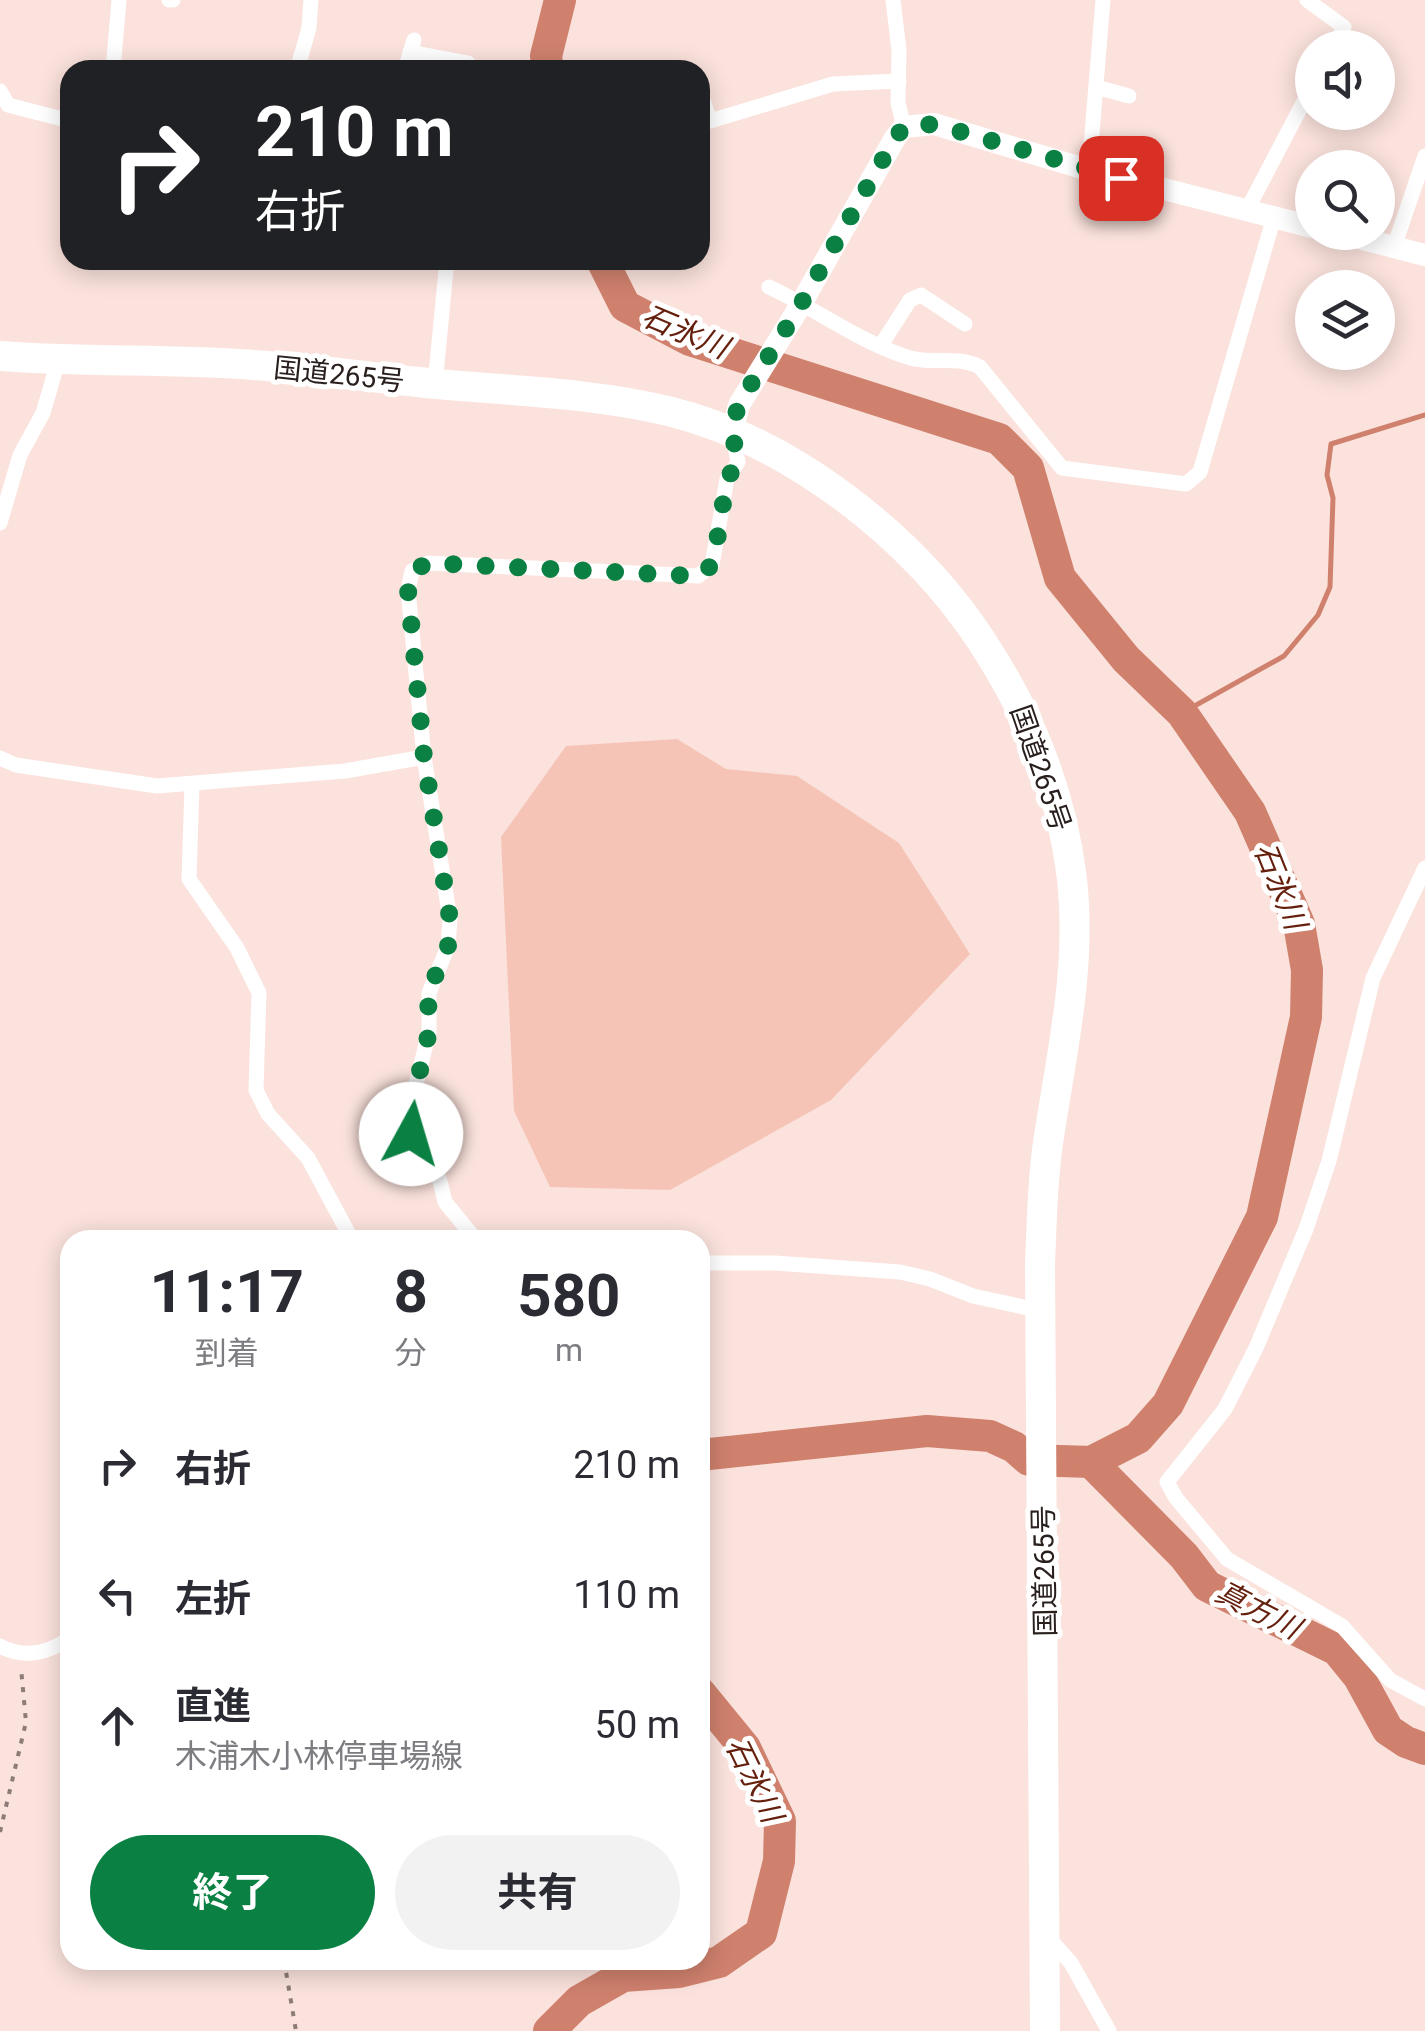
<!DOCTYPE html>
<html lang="ja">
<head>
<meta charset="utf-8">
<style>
	:root { --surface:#fff; --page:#f2f2f3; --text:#2b2b33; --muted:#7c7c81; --accent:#0b8043 }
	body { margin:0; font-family:Roboto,"Noto Sans JP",sans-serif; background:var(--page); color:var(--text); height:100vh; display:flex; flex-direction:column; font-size:38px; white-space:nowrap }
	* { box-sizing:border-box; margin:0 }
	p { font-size:32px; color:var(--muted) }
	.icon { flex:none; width:55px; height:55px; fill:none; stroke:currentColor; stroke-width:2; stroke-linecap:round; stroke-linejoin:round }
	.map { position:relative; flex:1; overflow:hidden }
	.panel { position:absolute; left:60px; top:1230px; width:650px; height:740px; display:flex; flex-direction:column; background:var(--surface); border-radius:30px; box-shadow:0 5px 25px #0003 }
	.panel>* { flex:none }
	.guide { position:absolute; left:60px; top:60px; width:650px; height:210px; border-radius:30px; box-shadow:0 5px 25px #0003; background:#202124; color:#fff; overflow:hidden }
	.fabs { position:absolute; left:1295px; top:30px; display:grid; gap:20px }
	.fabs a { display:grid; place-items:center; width:100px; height:100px; border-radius:50%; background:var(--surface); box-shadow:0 5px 25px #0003; font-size:50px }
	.pin { position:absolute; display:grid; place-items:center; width:85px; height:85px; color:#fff; margin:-42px; border-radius:20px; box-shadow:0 5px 15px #0006 }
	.me { position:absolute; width:110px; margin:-55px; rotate:6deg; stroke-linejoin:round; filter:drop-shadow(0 0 8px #0008) }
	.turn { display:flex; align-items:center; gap:35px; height:210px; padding:0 30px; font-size:45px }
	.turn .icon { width:130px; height:130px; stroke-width:2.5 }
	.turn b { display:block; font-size:70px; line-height:85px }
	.eta { display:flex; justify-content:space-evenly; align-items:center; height:170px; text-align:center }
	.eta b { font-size:60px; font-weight:700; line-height:70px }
	.action { display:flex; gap:20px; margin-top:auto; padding:20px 30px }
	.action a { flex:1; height:115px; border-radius:60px; background:var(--accent); color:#fff; font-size:40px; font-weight:700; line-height:115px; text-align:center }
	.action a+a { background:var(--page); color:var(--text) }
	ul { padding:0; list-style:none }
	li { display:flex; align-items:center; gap:30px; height:130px; padding:0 30px }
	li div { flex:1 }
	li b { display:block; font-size:38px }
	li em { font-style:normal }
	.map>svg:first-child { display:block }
	.green { fill:#f5c4b7 }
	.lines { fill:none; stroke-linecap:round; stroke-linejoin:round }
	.stream { stroke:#cf816d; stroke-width:5 }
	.river { stroke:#cf816d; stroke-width:32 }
	.path { stroke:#8c7b77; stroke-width:4; stroke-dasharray:5 8; stroke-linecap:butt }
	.street { stroke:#fff; stroke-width:15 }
	.secondary { stroke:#fff; stroke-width:22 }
	.highway { stroke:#fff; stroke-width:30 }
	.route { stroke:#0b8043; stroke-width:18; stroke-dasharray:0 32.4 }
	.labels { text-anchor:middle; stroke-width:10; stroke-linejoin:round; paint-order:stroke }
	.street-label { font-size:28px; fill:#29201e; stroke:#fff }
	.water-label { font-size:30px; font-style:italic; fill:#651f0d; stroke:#fff }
</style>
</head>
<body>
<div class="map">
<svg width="1425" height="2031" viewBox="0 0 1425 2031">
	<rect width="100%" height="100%" fill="#fbe2dc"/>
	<path class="green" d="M 677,739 L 726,769 L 797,776 L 899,843 L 970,954 L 831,1100 L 670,1190 L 550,1187 L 514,1111 L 501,837 L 566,746 Z"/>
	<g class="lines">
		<path class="stream" d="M 1182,713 L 1284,656 L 1318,615 L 1330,587 L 1333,498 L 1327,475 L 1331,444 L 1425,415"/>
		<g class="river">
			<path d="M 548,70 L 546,56 L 560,0"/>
			<path d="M 602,260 L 625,306 L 690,340 L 999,439 L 1028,468 L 1060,578 L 1126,659 L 1182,713 L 1250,812 L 1299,924 L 1307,970 L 1306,1017 L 1262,1217 L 1168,1404 L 1138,1438 L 1091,1462 L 1029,1460 L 1014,1447 L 990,1436 L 927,1431 L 700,1455"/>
			<path d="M 1091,1462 L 1184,1556 L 1207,1586 L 1337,1650 L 1359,1677 L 1388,1730 L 1406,1742 L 1425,1749"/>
			<path d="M 549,2031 L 579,2001 L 623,1976 L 679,1972 L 719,1962 L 761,1933 L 779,1861 L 780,1821 L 745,1748 L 700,1693"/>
		</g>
		<g class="path">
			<path d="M 0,1832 L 26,1722 L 21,1668"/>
			<path d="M 284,1960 L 296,2031"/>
		</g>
		<g class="street">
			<path d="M 169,0 L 173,0"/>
			<path d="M 893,0 L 899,50 L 898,103 L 904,127"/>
			<path d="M 1307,0 L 1344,27 L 1333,48"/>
			<path d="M 410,52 L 468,63"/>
			<path d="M 113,70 L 119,0"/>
			<path d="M 297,70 L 309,28 L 311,0"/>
			<path d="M 405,70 L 414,40"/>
			<path d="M 1096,87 L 1129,96"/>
			<path d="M 0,91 L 8,105 L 70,121"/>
			<path d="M 700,91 L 710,121 L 833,84 L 899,81"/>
			<path d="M 1089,170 L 1103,0"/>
			<path d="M 1247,210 L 1312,86"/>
			<path d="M 1394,247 L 1425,156"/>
			<path d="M 769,287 C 814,308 857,340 904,356 C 930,366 955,354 980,367 L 1062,468 L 1186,484 L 1200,472 L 1274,217"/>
			<path d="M 881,345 L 910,300 L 921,295 L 965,324"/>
			<path d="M 435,384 L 447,260"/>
			<path d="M 0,523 L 20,455 L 43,413 L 59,358"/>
			<path d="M 0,758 L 16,765 L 157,786 L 345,771 L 424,757"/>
			<path d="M 192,785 L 189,879 L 237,948 L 259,993 L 256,1090 L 268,1114 L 308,1158 L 352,1240"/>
			<path d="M 1425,868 L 1373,978 L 1329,1161 L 1306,1229 L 1256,1348 L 1225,1409 L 1167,1482 L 1176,1498 L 1227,1559 L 1342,1626 L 1390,1680 L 1425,1699"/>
			<path d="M 476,1240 L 445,1202 L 435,1161 L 411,1134 L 411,1105 L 429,1032 L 429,993 L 448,946 L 450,919 L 424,757 L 408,590 L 412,571 L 428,563 L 698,576 L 712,565 L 727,479 L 738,462 L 733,436"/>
			<path d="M 700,1263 L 775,1263 L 900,1272 L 930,1279 L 973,1296 L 1042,1311"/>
			<path d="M 0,1646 C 24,1659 49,1653 70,1638"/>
			<path d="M 1046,1935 L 1071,1963 L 1109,2031"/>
		</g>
		<g class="secondary">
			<path d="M 1335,232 L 1425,255"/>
			<path d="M 732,432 L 739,405 L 797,311 L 895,138 L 904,127 L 934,124 L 1082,168 L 1312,227"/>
		</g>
		<path class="highway" d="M 0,356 C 89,363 178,358 267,366 C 324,370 381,379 438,384 C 514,391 593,393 668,411 C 791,441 912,536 981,640 C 1030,715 1061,789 1072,879 C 1082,969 1061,1055 1048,1143 C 1042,1183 1042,1223 1040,1263 L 1045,2031"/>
	</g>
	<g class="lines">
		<path class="route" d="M 411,1134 L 412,1105 L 429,1032 L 428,993 L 448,946 L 450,919 L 424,757 L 408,590 L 412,571 L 428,563 L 698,576 C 709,570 712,565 715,553 L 727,479 L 738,462 L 732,432 L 738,405 L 797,311 L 895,138 L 904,127 L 934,124 L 1121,178"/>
	</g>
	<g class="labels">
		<g class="street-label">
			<text transform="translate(339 374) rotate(6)" y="10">国道265号</text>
			<text transform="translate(1041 768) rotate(71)" y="10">国道265号</text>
			<text transform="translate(1044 1571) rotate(-91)" y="10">国道265号</text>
		</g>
		<g class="water-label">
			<text transform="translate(685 332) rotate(23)" y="10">石氷川</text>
			<text transform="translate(1280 886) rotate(68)" y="10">石氷川</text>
			<text transform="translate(1258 1610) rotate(27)" y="10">真方川</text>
			<text transform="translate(754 1780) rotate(64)" y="10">石氷川</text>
		</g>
	</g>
</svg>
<div class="fabs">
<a><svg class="icon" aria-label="sound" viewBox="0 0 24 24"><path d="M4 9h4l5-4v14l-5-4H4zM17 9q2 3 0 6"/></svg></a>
<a><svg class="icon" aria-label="search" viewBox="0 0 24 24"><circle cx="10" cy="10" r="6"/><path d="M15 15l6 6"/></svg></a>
<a><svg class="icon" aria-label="layers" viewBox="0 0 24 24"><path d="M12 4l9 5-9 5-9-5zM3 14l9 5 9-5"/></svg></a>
</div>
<div class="pin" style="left:1121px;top:178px;background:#d93025"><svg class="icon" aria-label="arrive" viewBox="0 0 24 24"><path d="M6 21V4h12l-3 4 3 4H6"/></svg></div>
<svg class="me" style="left:411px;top:1134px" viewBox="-20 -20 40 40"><circle r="19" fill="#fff"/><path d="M0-13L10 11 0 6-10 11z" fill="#0b8043"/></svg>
<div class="guide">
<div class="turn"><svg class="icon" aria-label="right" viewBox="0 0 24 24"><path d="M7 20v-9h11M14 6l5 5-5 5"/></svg><div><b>210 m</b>右折</div></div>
</div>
<section class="panel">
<div class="eta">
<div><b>11:17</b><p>到着</p></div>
<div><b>8</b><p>分</p></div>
<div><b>580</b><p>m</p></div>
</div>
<ul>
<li><svg class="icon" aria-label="right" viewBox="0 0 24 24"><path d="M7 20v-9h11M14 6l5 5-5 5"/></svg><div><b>右折</b></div><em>210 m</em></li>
<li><svg class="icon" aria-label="left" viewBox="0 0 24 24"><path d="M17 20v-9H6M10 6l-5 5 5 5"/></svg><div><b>左折</b></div><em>110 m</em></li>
<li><svg class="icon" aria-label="ahead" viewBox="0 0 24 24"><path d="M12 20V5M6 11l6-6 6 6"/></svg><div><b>直進</b><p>木浦木小林停車場線</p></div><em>50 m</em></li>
</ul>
<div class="action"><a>終了</a><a>共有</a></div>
</section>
</div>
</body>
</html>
